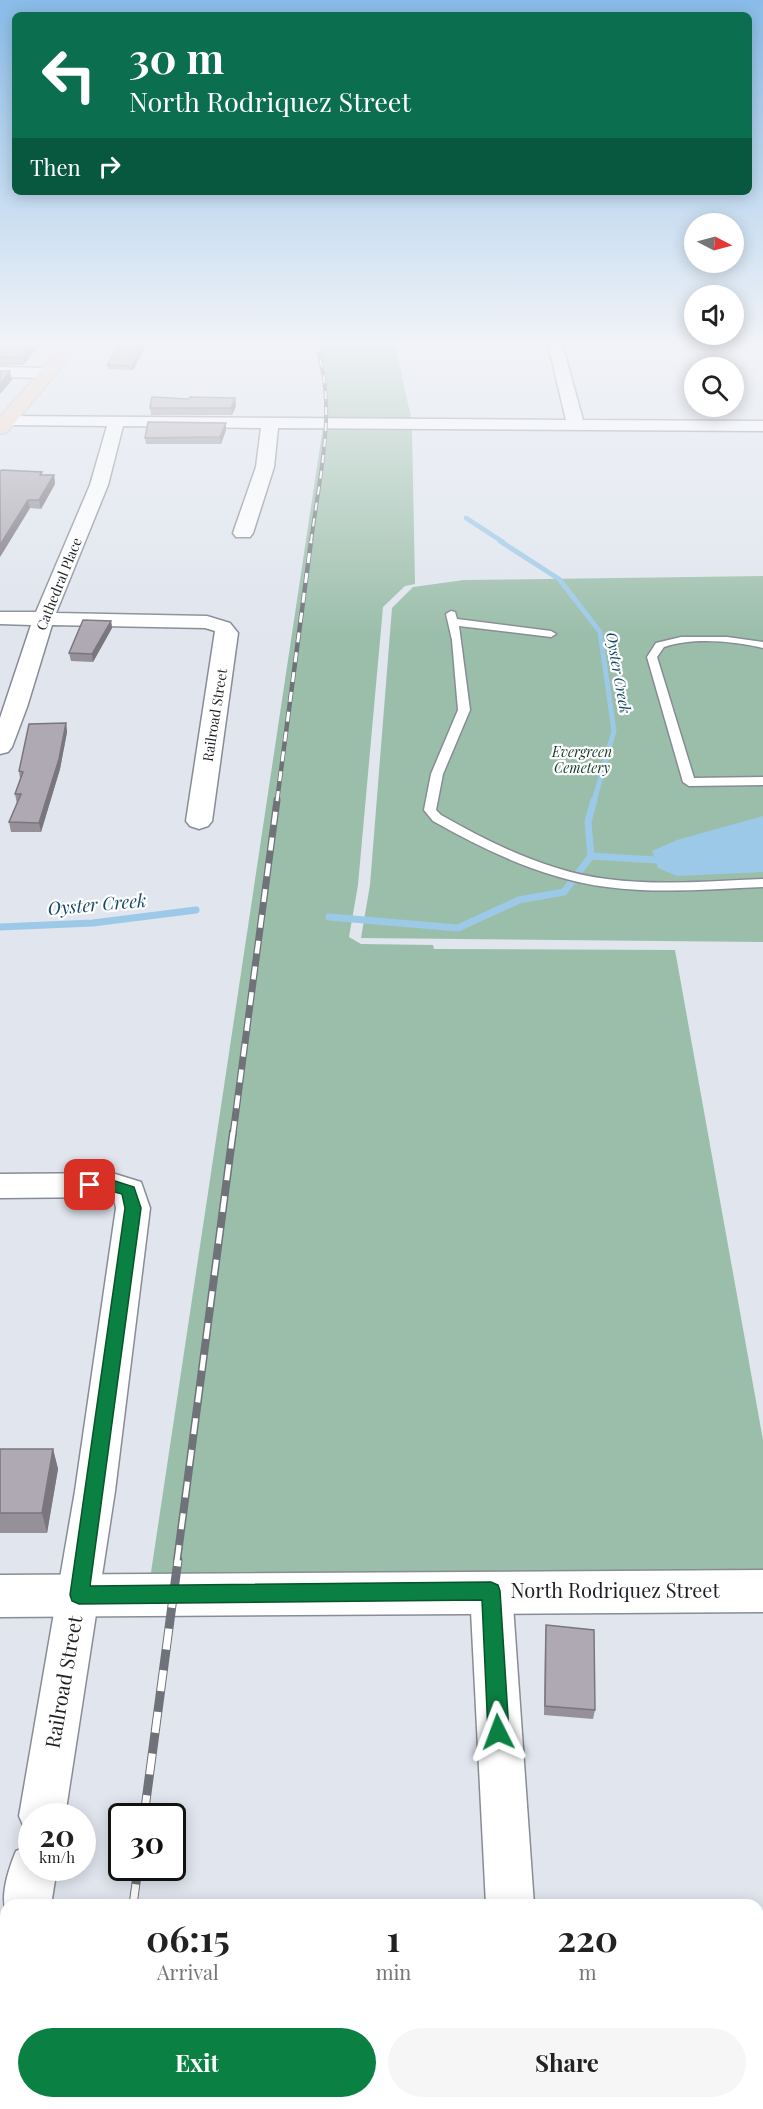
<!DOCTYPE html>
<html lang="en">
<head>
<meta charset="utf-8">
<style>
	:root { --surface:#fff; --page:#f6f6f6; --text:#222; --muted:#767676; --accent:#0b8043 }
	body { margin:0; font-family:"Playfair Display",serif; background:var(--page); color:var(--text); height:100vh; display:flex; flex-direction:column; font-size:22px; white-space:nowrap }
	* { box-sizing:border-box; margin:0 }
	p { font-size:20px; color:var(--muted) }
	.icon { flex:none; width:33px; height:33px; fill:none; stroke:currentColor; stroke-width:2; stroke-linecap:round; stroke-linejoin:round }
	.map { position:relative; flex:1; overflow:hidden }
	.drawer { position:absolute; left:0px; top:1899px; width:764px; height:210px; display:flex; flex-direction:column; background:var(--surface); border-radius:18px 18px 0 0; box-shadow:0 3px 15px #0003 }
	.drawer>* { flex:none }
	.banner { position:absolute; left:12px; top:12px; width:740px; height:183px; border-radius:9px; box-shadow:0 3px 15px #0003; background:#0b6e4f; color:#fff; overflow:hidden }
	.needle { width:39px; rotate:96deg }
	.buttons { position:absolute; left:684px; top:213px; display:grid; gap:12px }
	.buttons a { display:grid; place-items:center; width:60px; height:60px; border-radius:50%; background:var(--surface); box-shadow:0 3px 15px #0003; font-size:30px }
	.speed { position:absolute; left:18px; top:1803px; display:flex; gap:12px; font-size:30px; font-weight:700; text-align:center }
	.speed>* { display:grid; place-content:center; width:78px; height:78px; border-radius:50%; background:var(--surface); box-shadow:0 3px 15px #0003; line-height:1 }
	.speed small { font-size:15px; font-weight:400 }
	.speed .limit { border:3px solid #111; border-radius:9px; background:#fff; color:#111 }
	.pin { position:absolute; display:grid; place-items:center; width:51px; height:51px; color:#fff; margin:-26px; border-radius:12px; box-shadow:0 3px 9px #0006 }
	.me { position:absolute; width:66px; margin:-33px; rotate:357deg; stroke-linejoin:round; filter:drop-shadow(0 0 4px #0008) }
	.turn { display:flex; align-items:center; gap:21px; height:126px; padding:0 18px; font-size:27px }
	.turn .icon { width:78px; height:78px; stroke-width:2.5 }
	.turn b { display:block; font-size:42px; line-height:51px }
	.then { display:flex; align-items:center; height:57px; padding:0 18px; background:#0003; gap:12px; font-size:22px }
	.eta { display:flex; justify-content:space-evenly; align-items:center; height:102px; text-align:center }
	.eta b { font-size:36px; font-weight:700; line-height:42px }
	.action { display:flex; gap:12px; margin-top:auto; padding:12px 18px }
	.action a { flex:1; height:69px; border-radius:36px; background:var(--accent); color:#fff; font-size:24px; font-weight:700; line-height:69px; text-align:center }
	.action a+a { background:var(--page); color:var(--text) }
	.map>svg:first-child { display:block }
	.green { fill:#9bbeaa }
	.water { fill:#9cc9e8 }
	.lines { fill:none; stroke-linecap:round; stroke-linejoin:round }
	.stream-far2 { stroke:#9cc9e8; stroke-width:4.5 }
	.stream-far1 { stroke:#9cc9e8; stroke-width:5 }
	.stream { stroke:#9cc9e8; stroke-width:7 }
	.service-casing { stroke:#888c95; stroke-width:3 }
	.minor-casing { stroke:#888c95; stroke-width:3 }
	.tertiary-casing { stroke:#888c95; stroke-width:3 }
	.primary-casing { stroke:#c4c5c6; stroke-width:3 }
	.service { fill:#fff; fill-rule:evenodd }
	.minor { fill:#fff; fill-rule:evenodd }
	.tertiary { fill:#fff; fill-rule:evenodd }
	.primary { fill:#f5d6c7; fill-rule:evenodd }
	.rail-far4-casing { stroke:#6f7278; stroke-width:4 }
	.rail-far3-casing { stroke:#6f7278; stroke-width:4.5 }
	.rail-far2-casing { stroke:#6f7278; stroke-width:7 }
	.rail-far1-casing { stroke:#6f7278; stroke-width:8 }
	.rail-casing { stroke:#6f7278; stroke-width:9 }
	.rail-far4 { stroke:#fff; stroke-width:2; stroke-dasharray:8; stroke-linecap:butt }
	.rail-far3 { stroke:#fff; stroke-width:3; stroke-dasharray:10; stroke-linecap:butt }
	.rail-far2 { stroke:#fff; stroke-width:4.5; stroke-dasharray:13; stroke-linecap:butt }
	.rail-far1 { stroke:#fff; stroke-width:5; stroke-dasharray:16; stroke-linecap:butt }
	.rail { stroke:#fff; stroke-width:7; stroke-dasharray:21; stroke-linecap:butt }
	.wall { fill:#969199 }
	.shaded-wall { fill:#7a767d }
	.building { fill:#aea9b2; stroke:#7a767d; stroke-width:1.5 }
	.route { fill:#0b8043; stroke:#07532c; stroke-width:1.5 }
	.labels { text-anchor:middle; stroke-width:4.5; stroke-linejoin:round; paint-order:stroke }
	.far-street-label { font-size:14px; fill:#1e2023; stroke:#fff }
	.far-park-label { font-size:14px; font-style:italic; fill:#103927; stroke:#fff }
	.far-water-label { font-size:15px; font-style:italic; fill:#124867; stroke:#fff }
	.water-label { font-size:18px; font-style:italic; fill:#124867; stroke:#fff }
	.near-street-label { font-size:20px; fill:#1e2023; stroke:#fff }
</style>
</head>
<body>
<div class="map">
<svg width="763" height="2109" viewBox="0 0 763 2109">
	<rect width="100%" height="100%" fill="#e0e5ee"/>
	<g class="green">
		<path d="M 319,340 L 394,340 L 412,422 L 323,422 L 326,398 Z"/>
		<path d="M 323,427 L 412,428 L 415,584 L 405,586 L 383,607 L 358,885 L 349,937 L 361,944 L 433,945 L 434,949 L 675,950 L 763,1440 L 763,1574 L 150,1579 Z"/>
		<path d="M 763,576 L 763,942 L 361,938 L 370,885 L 392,608 L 413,587 L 464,580 Z"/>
	</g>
	<path class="water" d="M 763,816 L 763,872 L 677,876 L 658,868 L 652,851 L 677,840 Z"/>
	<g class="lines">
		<path class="stream-far2" d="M 466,518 L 503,542"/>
		<path class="stream-far1" d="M 500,541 L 559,579 L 600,632 L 614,731 L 594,801"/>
		<g class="stream">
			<path d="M 591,856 L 656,860"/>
			<path d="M 329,917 L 458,928 L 519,900 L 564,892 L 591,856 L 588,822 L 594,800"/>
			<path d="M 0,927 L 93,923 L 196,910"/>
		</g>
		<g class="service-casing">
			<g id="service">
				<path d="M 451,611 L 455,612 L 457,619 L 551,631 L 556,634 L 551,637 L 459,626 L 470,710 L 443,774 L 436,810 L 441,815 C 492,844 549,872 607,879 C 659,886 711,881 763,879 L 763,887 C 711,889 659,894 607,887 C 545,879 486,851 433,821 L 424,810 L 431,774 L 458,710 L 452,640 L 446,614 Z"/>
				<path d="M 681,637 L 727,637 L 763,642 L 763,648 C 733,641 693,637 664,647 L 657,657 L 694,778 L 763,777 L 763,785 L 689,786 L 683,782 L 647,657 L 656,643 Z"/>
			</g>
		</g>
		<g class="minor-casing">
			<g id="minor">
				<path d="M 547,340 L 561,340 L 583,420 L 763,421 L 763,431 L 278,428 L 274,467 L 253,533 L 250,537 L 236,537 L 233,533 L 256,467 L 261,428 L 123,426 L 108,485 L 56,613 L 207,616 L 230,623 L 238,633 L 212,821 L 208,826 L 199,829 L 190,826 L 186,821 L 215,631 L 205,628 L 52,625 L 27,707 L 12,747 L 8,752 L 0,754 L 0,718 L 31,625 L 0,624 L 0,612 L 36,612 L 90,485 L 107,426 L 7,425 L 1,424 L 1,416 L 566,420 Z"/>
				<path d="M 0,367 L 47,368 L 55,373 L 47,378 L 0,377 Z"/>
				<path d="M 112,1173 L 141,1182 L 150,1208 L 115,1491 L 65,1816 L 32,1816 L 32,1835 L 26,1832 L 19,1816 L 75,1491 L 116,1208 L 114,1199 L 110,1197 L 0,1198 L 0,1174 Z"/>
				<path d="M 491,1572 L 506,1577 L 512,1591 L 534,1905 L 486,1905 L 470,1591 L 476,1577 Z"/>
				<path d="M 32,1845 L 32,1868 L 57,1868 L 51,1905 L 6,1905 L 6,1912 C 0,1895 9,1868 16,1851 Z"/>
				<path d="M 6,2005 L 6,2089 L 0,2092 L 0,2007 Z"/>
				<rect x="496" y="2103" width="52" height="6"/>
			</g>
		</g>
		<g class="tertiary-casing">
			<path id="tertiary" d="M 763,1570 L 763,1612 L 0,1617 L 0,1575 Z"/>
		</g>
		<g class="primary-casing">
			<path id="primary" d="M 68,340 L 84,340 L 7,432 L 0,434 L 0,417 Z"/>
		</g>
		<use href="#service" class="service"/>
		<use href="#minor" class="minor"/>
		<use href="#tertiary" class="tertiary"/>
		<use href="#primary" class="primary"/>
		<g class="rail-far4-casing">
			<path id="rail-far4" d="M 311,542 C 319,476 339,404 314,340"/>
		</g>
		<g class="rail-far3-casing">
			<path id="rail-far3" d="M 277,801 L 311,541"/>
		</g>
		<g class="rail-far2-casing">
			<path id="rail-far2" d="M 233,1134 L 277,800"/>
		</g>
		<g class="rail-far1-casing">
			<path id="rail-far1" d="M 177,1561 L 233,1132"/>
		</g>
		<g class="rail-casing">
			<g id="rail">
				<path d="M 144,1816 L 178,1560"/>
				<path d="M 133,1905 L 138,1868"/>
				<path d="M 106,2109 L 107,2103"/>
			</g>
		</g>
		<use href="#rail-far4" class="rail-far4"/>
		<use href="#rail-far3" class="rail-far3"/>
		<use href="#rail-far2" class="rail-far2"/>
		<use href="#rail-far1" class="rail-far1"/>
		<use href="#rail" class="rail"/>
	</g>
	<g class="wall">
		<path d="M 11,340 L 44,340 L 23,365 L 0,365 L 0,353 Z"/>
		<path d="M 122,340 L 149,340 L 133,370 L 108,369 L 107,365 Z"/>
		<path d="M 235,398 L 236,406 L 232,415 L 151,415 L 150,408 L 189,399 Z"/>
		<path d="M 226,423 L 226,430 L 221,444 L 146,444 L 145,438 Z"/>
		<path d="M 42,472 L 42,475 L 54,475 L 55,484 L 41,509 L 30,508 L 0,557 Z"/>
		<path d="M 111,621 L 112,628 L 93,662 L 71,661 L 69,653 Z"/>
		<path d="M 66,723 L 67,732 L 60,769 L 41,832 L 11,832 L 9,822 L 17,804 L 15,794 L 20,779 L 19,771 Z"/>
		<path d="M 0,1449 L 53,1449 L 58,1469 L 47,1533 L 0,1533 Z"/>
		<path d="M 546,1625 L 595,1710 L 593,1719 L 544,1715 L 545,1636 Z"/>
		<rect x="595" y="2103" width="86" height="6"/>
	</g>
	<g class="shaded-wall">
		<path d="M 36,340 L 44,340 L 23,365 L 22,357 Z"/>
		<path d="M 146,340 L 149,340 L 133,370 L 132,366 Z"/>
		<path d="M 10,371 L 12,380 L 0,394 L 0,384 Z"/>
		<path d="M 235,398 L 236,406 L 232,415 L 231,408 Z"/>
		<path d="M 226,423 L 226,430 L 221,444 L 220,437 Z"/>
		<path d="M 54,475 L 55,484 L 41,509 L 39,500 Z"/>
		<path d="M 28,500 L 30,508 L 0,557 L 0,545 Z"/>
		<path d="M 111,621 L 112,628 L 93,662 L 92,654 Z"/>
		<path d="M 66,723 L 67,732 L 60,769 L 41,832 L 39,823 Z"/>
		<path d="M 53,1449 L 58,1469 L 47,1533 L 42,1513 Z"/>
	</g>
	<g class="building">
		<path d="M 11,340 L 36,340 L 22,357 L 0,357 L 0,353 Z"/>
		<path d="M 122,340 L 146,340 L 132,366 L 107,365 Z"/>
		<path d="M 0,371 L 10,371 L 0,384 Z"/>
		<path d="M 152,397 L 189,399 L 190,397 L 235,398 L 231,408 L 150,408 Z"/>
		<path d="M 148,422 L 226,423 L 220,437 L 145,438 Z"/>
		<path d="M 2,470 L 42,472 L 40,475 L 54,475 L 39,500 L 28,500 L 0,545 L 0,471 Z"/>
		<path d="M 83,620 L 111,621 L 92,654 L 69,653 Z"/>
		<path d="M 66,723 L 59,759 L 39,823 L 9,822 L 21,794 L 15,794 L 23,772 L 19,771 L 29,724 Z"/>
		<path d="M 0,1449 L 53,1449 L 42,1513 L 0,1513 Z"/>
		<path d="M 546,1625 L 594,1630 L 595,1710 L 545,1706 Z"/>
		<rect x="598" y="2103" width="83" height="6"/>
	</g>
	<linearGradient id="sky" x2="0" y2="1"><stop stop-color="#89bce8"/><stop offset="0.54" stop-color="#f1f3f7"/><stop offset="1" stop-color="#f1f3f7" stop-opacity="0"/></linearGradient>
	<rect width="763" height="635" fill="url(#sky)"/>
	<path class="route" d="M 90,1180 L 112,1180 L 134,1187 L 141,1208 L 90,1586 L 491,1582 L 498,1585 L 500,1591 L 509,1732 L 506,1739 L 498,1742 L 491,1739 L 488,1732 L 482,1600 L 79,1604 L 72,1601 L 70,1595 L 125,1208 L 122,1194 L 111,1191 L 84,1189 L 82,1185 L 84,1181 Z"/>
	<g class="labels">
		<g class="far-street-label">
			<text transform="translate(59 584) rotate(-68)" y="5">Cathedral Place</text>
			<text transform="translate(215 715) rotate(-81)" y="5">Railroad Street</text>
		</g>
		<g class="far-park-label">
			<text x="582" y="757">Evergreen<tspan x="582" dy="16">Cemetery</tspan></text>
		</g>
		<g class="far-water-label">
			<text transform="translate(618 673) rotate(80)" y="5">Oyster Creek</text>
		</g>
		<g class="water-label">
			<text transform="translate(97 905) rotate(-5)" y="6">Oyster Creek</text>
		</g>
		<g class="near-street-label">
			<text x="615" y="1598">North Rodriquez Street</text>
			<text transform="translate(64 1682) rotate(-80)" y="7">Railroad Street</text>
		</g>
	</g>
</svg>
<div class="buttons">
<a><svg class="needle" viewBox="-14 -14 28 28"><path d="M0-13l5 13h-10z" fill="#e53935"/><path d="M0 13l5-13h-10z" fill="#767676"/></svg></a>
<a><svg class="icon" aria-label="sound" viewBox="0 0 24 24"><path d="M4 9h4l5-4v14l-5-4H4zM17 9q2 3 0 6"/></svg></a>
<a><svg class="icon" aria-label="search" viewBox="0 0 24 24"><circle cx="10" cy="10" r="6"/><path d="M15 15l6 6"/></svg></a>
</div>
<div class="speed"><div>20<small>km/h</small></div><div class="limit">30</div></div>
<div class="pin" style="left:90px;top:1185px;background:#d93025"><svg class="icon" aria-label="arrive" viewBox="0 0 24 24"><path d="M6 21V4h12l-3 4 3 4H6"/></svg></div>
<svg class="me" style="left:498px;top:1732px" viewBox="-20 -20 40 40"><path d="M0-17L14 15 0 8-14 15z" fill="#0b8043" stroke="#fff" stroke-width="4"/></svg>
<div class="banner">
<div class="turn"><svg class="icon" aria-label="left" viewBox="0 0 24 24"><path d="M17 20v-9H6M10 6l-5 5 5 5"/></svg><div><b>30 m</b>North Rodriquez Street</div></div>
<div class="then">Then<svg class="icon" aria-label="right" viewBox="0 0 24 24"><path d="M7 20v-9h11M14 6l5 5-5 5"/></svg></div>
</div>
<section class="drawer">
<div class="eta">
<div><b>06:15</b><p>Arrival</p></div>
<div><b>1</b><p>min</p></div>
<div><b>220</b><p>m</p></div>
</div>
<div class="action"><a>Exit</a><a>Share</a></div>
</section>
</div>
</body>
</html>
